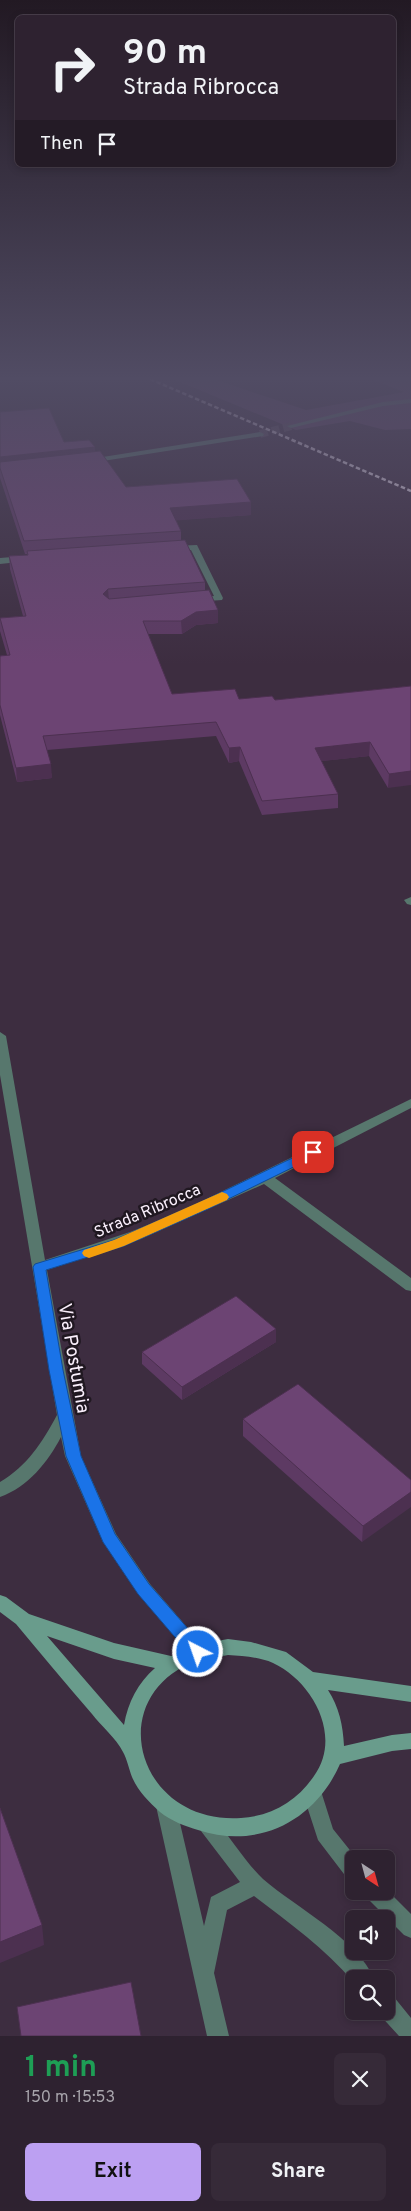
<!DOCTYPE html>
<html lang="en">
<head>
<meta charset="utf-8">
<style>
	:root { --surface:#2e2230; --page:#362a38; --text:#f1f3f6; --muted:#a7a4ab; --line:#493f4c; --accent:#bca0f2 }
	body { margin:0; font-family:Overpass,sans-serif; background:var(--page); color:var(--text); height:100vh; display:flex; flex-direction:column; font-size:19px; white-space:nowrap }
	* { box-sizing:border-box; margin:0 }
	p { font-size:16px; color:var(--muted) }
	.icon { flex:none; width:28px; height:28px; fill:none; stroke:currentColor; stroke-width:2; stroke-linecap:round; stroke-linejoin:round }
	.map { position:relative; height:2036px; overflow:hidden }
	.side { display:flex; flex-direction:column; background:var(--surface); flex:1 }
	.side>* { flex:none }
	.hud { position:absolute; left:15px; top:15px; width:381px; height:152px; border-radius:8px; box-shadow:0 2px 8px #0003,0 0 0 1px var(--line); background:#2e2230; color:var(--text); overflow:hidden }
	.needle { width:32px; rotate:144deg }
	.fabs { position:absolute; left:345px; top:1850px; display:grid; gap:10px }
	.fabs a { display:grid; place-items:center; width:50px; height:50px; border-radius:8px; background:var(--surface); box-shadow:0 2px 8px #0003,0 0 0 1px var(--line); font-size:25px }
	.pin { position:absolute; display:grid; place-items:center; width:42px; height:42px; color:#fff; margin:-21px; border-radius:10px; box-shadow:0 2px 8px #0006 }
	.me { position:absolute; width:55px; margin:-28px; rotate:319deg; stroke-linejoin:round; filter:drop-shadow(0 0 4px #0008) }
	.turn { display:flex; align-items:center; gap:18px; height:105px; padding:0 25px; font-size:22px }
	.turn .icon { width:65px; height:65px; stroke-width:2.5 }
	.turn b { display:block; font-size:35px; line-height:42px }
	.then { display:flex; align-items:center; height:48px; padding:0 25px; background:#0003; gap:10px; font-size:19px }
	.round { display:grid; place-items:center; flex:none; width:52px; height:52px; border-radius:8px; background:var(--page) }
	.head { display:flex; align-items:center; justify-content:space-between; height:85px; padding:0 25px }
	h1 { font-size:30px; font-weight:700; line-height:38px; color:#1e9e55 }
	.primary-button { display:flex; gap:10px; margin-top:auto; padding:10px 25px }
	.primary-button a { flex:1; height:58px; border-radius:8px; background:var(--accent); color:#111; font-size:20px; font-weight:700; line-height:58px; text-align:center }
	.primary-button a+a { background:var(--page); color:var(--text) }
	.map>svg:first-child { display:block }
	.green { fill:#5d4062 }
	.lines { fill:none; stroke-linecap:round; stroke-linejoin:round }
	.minor-tunnel { stroke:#594a5c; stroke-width:8; stroke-dasharray:8 4; stroke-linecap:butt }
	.service { fill:#57776d; fill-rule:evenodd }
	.minor { fill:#57776d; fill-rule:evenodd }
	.secondary { fill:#699c8c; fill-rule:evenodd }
	.rail { stroke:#e1d5e3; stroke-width:2.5; stroke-dasharray:4.5 2.5; stroke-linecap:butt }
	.wall { fill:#5d3a63 }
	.shaded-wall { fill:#4c3050 }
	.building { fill:#6c4473; stroke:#4c3050 }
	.route { fill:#1a73e8; stroke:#114b97 }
	.slow { fill:#f59e0b }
	.labels { text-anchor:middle; stroke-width:5; stroke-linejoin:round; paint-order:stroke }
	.street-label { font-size:16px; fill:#faeffc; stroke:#201821 }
	.near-street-label { font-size:19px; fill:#faeffc; stroke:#201821 }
</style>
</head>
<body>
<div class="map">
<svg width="411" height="2036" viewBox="0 0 411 2036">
	<rect width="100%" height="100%" fill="#3d2d40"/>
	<path class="green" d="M 173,379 L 214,379 L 306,410 L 404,392 L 371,379 L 411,379 L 411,429 L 385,430 L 350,421 L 296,430 Z"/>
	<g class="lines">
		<path class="minor-tunnel" d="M 260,434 L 291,426"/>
		<g class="service">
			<path d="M 197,545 L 223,598 L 222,600 L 193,602 L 193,598 L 214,596 L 191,550 L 172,550 L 168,548 L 172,546 Z"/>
			<path d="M 25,556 L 29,559 L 28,561 L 0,564 L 0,558 Z"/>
			<path d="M 411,897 L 411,905 L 407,904 L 404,900 Z"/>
		</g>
		<g class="minor">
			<path d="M 411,399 L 411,403 L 383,406 L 291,428 L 287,426 L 383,402 Z"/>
			<path d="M 260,432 L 264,434 L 263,436 L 90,463 L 86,461 L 90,459 Z"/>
			<path d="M 0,1032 L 6,1036 L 45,1260 L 130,1232 L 178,1213 L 411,1099 L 411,1108 L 275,1178 L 411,1278 L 411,1291 L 406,1290 L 264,1184 L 141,1239 L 47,1270 L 81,1456 L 116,1534 L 150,1584 L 204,1647 L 207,1652 L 204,1657 L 198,1660 L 192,1657 L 138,1594 L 103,1542 L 65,1456 L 61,1437 C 48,1462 28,1487 0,1497 L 0,1482 C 27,1466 42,1443 57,1415 L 0,1075 Z"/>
			<path d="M 313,1785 L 320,1788 L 333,1829 L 357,1859 L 354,1859 L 354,1880 L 347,1878 L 318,1840 L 303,1794 L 306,1788 Z"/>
			<path d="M 166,1797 L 173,1800 L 176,1806 L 204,1926 L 211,1897 L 240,1882 L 201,1831 L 198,1825 L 201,1819 L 208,1816 L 215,1819 C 229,1836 247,1864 263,1879 C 295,1907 358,1939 374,1979 L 354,1979 L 354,1983 C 325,1948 289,1923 254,1896 L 227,1910 L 214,1973 L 229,2036 L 207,2036 L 156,1806 L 159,1800 Z"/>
			<path d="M 386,1889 L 411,1914 L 411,1938 L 404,1935 L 367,1898 L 364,1891 L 386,1891 Z"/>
			<path d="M 386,1994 L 394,1997 L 411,2018 L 411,2036 L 399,2036 L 378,2013 L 386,2011 Z"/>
		</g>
		<path class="secondary" d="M 0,1595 L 6,1597 L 29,1614 L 114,1643 L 171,1656 L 206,1643 L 228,1639 L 251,1642 L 286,1652 L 313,1672 L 411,1686 L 411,1702 L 328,1690 C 339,1707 343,1725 344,1746 L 392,1735 L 411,1733 L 411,1749 L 392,1751 L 340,1764 C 315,1821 258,1850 198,1830 C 185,1826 171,1821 160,1812 C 149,1802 138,1791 132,1777 C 129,1769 127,1759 123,1752 C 116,1738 101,1726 92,1714 C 66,1684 41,1654 16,1624 L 0,1612 ZM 47,1636 L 114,1659 L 155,1668 C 138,1683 128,1702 124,1725 ZM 228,1655 C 243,1656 259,1657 273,1663 C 312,1681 343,1736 314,1776 C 297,1801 272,1816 241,1818 C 137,1825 100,1696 198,1660 C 208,1656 218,1657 228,1655 Z"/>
		<path class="rail" d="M 150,379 L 411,491"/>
	</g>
	<g class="wall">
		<path d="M 0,412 L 64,442 L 95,452 L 126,487 L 251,502 L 251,515 L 176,520 L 181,531 L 181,540 L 205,582 L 205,591 L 218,623 L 196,625 L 182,634 L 148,634 L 172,694 L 239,699 L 275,700 L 411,686 L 388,788 L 369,756 L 321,761 L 338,794 L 338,808 L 262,815 L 239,761 L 229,763 L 216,736 L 47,750 L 52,778 L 17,782 L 0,715 L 0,656 L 7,655 L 0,631 L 0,618 L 23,616 L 10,569 L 9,556 L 27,555 L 27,554 L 25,554 L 0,478 Z"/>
		<path d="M 276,1342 L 182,1400 L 142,1364 L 142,1352 Z"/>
		<path d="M 243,1419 L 411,1480 L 362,1542 L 243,1436 Z"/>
	</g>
	<g class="shaded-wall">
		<path d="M 95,447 L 95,456 L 0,466 L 0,457 Z"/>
		<path d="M 251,502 L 251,515 L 170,521 L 170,508 Z"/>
		<path d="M 108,589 L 109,602 L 103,594 Z"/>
		<path d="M 218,610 L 218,623 L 196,625 L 182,634 L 181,621 L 196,612 Z"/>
		<path d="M 370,742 L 369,756 L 314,762 L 315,748 Z"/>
		<path d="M 240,747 L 239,761 L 229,763 L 229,748 Z"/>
		<path d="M 51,764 L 52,778 L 17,782 L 16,768 Z"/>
		<path d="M 411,771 L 411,785 L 388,788 L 389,774 Z"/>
		<path d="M 276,1329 L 276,1342 L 182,1400 L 182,1387 Z"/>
		<path d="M 411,1492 L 411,1507 L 362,1542 L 363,1526 Z"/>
		<path d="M 42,1925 L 44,1945 L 0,1963 L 0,1942 Z"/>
	</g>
	<g class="building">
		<path d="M 49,408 L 64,442 L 89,440 L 95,447 L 0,457 L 0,412 Z"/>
		<path d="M 100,451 L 126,487 L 237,479 L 251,502 L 170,508 L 181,531 L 24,541 L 0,468 L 0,462 Z"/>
		<path d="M 185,540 L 205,582 L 108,589 L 103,594 L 109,599 L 209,590 L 218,610 L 196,612 L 181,621 L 143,621 L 172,694 L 235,689 L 239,699 L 272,696 L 275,700 L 411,686 L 411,771 L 389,774 L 370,742 L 315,748 L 338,794 L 262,801 L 240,747 L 229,748 L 216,722 L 43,736 L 51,764 L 16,768 L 0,705 L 0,656 L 10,655 L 0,618 L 26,616 L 9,556 L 28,555 L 27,551 Z"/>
		<path d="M 236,1296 L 276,1329 L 182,1387 L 142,1352 Z"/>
		<path d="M 298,1384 L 411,1480 L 411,1492 L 363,1526 L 243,1419 Z"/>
		<path d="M 0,1808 L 42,1925 L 0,1942 Z"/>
		<path d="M 131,1982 L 141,2036 L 21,2036 L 17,2007 Z"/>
	</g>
	<linearGradient id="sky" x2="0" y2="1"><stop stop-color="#221923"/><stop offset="0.57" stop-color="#514c64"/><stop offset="1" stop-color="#514c64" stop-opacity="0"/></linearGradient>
	<rect width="411" height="664" fill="url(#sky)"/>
	<path class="route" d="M 313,1148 L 319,1152 L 318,1155 L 210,1208 L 124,1246 L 46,1270 L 63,1370 L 81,1456 L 115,1534 L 149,1584 L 204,1647 L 206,1652 L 204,1657 L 198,1659 L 192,1657 L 138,1594 L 103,1542 L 66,1456 L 49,1370 L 33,1267 L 35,1264 L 114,1240 L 201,1202 Z"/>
	<path class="slow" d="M 222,1192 L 227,1194 L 229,1197 L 227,1200 L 124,1246 L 89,1258 L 84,1256 L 82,1253 L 84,1250 L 114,1240 Z"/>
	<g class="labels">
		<g class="street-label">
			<text transform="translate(147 1210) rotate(-23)" y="6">Strada Ribrocca</text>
		</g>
		<g class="near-street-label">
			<text transform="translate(75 1358) rotate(80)" y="7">Via Postumia</text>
		</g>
	</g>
</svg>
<div class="fabs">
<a><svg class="needle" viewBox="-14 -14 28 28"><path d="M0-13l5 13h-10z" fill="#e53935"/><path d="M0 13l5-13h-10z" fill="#a7a4ab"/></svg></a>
<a><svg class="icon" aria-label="sound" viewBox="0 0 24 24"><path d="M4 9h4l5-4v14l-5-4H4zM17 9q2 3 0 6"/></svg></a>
<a><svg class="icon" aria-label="search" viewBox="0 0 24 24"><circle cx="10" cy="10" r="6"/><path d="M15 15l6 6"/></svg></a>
</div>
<div class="pin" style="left:313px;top:1152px;background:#d93025"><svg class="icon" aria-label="arrive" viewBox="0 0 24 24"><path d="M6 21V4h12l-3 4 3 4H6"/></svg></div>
<svg class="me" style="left:198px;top:1652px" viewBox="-20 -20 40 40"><circle r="17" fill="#1a73e8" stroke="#fff" stroke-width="3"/><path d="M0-11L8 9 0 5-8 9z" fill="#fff"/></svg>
<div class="hud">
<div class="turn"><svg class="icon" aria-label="right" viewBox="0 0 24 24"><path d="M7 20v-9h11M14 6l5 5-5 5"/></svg><div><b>90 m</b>Strada Ribrocca</div></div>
<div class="then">Then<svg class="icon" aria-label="arrive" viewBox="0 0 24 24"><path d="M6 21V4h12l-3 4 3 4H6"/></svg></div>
</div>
</div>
<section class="side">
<div class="head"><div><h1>1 min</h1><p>150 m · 15:53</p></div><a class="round"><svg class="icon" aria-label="close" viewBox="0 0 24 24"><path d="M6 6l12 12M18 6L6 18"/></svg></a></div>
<div class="primary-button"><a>Exit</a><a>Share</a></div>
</section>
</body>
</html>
